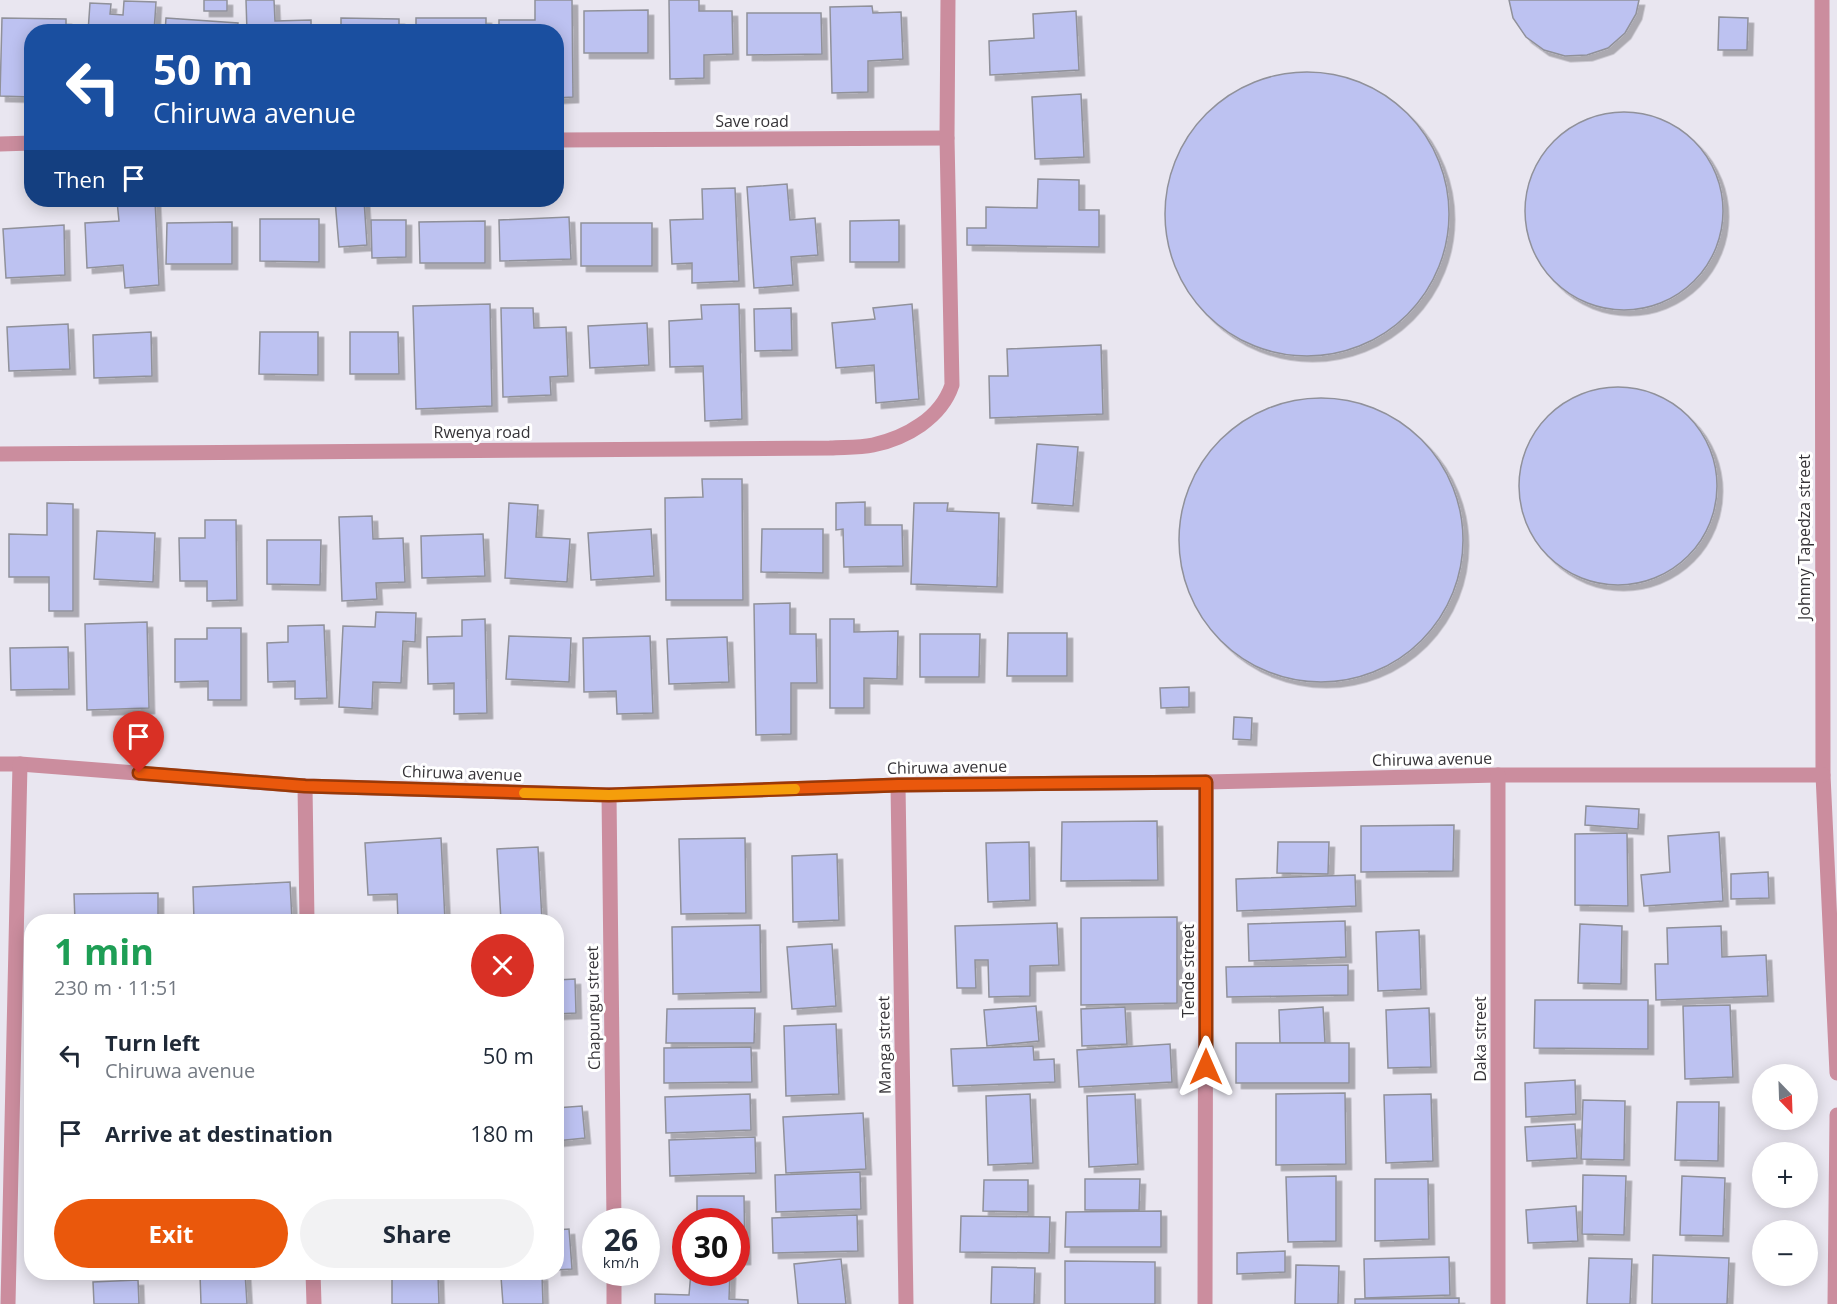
<!DOCTYPE html>
<html lang="en">
<head>
<meta charset="utf-8">
<style>
	:root { --surface:#fff; --page:#f2f2f3; --text:#1f2937; --muted:#747a83; --accent:#ea580c }
	body { margin:0; font-family:"Open Sans",sans-serif; background:var(--page); color:var(--text); height:100vh; display:flex; flex-direction:column; font-size:22px; white-space:nowrap }
	* { box-sizing:border-box; margin:0 }
	p { font-size:20px; color:var(--muted) }
	.icon { flex:none; width:33px; height:33px; fill:none; stroke:currentColor; stroke-width:2; stroke-linecap:round; stroke-linejoin:round }
	.map { position:relative; flex:1; overflow:hidden }
	.side { position:absolute; left:24px; top:914px; width:540px; height:366px; display:flex; flex-direction:column; background:var(--surface); border-radius:24px; box-shadow:0 3px 15px #0003 }
	.side>* { flex:none }
	.top-card { position:absolute; left:24px; top:24px; width:540px; height:183px; border-radius:24px; box-shadow:0 3px 15px #0003; background:#1a4fa0; color:#fff; overflow:hidden }
	.needle { width:39px; rotate:157deg }
	.controls { position:absolute; left:1752px; top:1064px; display:grid; gap:12px }
	.controls a { display:grid; place-items:center; width:66px; height:66px; border-radius:50%; background:var(--surface); box-shadow:0 3px 15px #0003; font-size:30px }
	.speed { position:absolute; left:582px; top:1208px; display:flex; gap:12px; font-size:30px; font-weight:700; text-align:center }
	.speed>* { display:grid; place-content:center; width:78px; height:78px; border-radius:50%; background:var(--surface); box-shadow:0 3px 15px #0003; line-height:1 }
	.speed small { font-size:15px; font-weight:400 }
	.speed .limit { border:9px solid #d22; background:#fff; color:#111 }
	.pin { position:absolute; display:grid; place-items:center; width:51px; height:51px; color:#fff; margin:-62px -26px; border-radius:50% 50% 50% 0; rotate:-45deg; box-shadow:0 0 6px #0007 }
	.pin .icon { rotate:45deg }
	.me { position:absolute; width:66px; margin:-33px; rotate:0deg; stroke-linejoin:round; filter:drop-shadow(0 0 4px #0008) }
	.turn { display:flex; align-items:center; gap:21px; height:126px; padding:0 30px; font-size:27px }
	.turn .icon { width:78px; height:78px; stroke-width:2.5 }
	.turn b { display:block; font-size:42px; line-height:51px }
	.then { display:flex; align-items:center; height:57px; padding:0 30px; background:#0003; gap:12px; font-size:22px }
	.round { display:grid; place-items:center; flex:none; width:63px; height:63px; border-radius:32px; background:var(--page) }
	.head { display:flex; align-items:center; justify-content:space-between; height:102px; padding:0 30px }
	h1 { font-size:36px; font-weight:700; line-height:45px; color:#1e9e55 }
	.button { display:flex; gap:12px; margin-top:auto; padding:12px 30px }
	.button a { flex:1; height:69px; border-radius:36px; background:var(--accent); color:#fff; font-size:24px; font-weight:700; line-height:69px; text-align:center }
	.button a+a { background:var(--page); color:var(--text) }
	ul { padding:0; list-style:none }
	li { display:flex; align-items:center; gap:18px; height:78px; padding:0 30px }
	li div { flex:1 }
	li b { display:block; font-size:22px }
	li em { font-style:normal }
	.map>svg:first-child { display:block }
	.building { fill:#bdc2f1; stroke:#90919a; stroke-width:1.5; filter:url(#shadow) }
	.lines { fill:none; stroke-linecap:round; stroke-linejoin:round }
	.minor { stroke:#cb8d9e; stroke-width:15 }
	.route-casing { stroke:#983908; stroke-width:15 }
	.route { stroke:#ea580c; stroke-width:10 }
	.slow { stroke:#f59e0b; stroke-width:10 }
	.labels { text-anchor:middle; stroke-width:6; stroke-linejoin:round; paint-order:stroke }
	.street-label { font-size:16px; fill:#363438; stroke:#fff }
</style>
</head>
<body>
<div class="map">
<svg width="1837" height="1304" viewBox="0 0 1837 1304">
	<defs>
		<filter id="shadow"><feDropShadow dx="5.5" dy="5.5" stdDeviation="0" flood-color="#0004"/></filter>
	</defs>
	<rect width="100%" height="100%" fill="#e9e6f0"/>
	<g class="building">
		<rect x="204" y="0" width="23" height="11"/>
		<path d="M 246,0 L 274,0 L 275,21 L 311,20 L 311,32 L 247,32 Z"/>
		<path d="M 535,0 L 572,0 L 573,97 L 556,98 L 556,32 L 499,32 L 499,20 L 535,20 Z"/>
		<path d="M 669,0 L 699,0 L 699,11 L 732,11 L 733,54 L 704,55 L 704,78 L 670,79 Z"/>
		<path d="M 1509,0 L 1639,0 L 1636,14 L 1625,33 L 1608,48 L 1587,55 L 1565,56 L 1544,50 L 1526,37 L 1513,18 Z"/>
		<path d="M 124,1 L 156,2 L 154,32 L 88,32 L 90,3 L 111,4 L 110,14 L 123,15 Z"/>
		<path d="M 872,6 L 873,13 L 901,12 L 903,59 L 868,61 L 868,92 L 832,93 L 830,7 Z"/>
		<path d="M 648,10 L 648,53 L 584,53 L 584,11 Z"/>
		<path d="M 1076,11 L 1079,70 L 990,75 L 989,41 L 1034,38 L 1033,14 Z"/>
		<path d="M 747,13 L 821,13 L 822,54 L 747,55 Z"/>
		<path d="M 1719,17 L 1748,18 L 1747,50 L 1718,50 Z"/>
		<path d="M 2,18 L 66,19 L 66,32 L 32,32 L 32,97 L 0,96 Z"/>
		<path d="M 166,18 L 238,23 L 237,32 L 165,32 Z"/>
		<path d="M 341,18 L 399,19 L 399,32 L 341,32 Z"/>
		<rect x="416" y="18" width="70" height="14"/>
		<circle cx="1307" cy="214" r="142"/>
		<path d="M 1081,94 L 1084,157 L 1035,159 L 1032,97 Z"/>
		<circle cx="1624" cy="211" r="99"/>
		<path d="M 1038,179 L 1079,180 L 1079,210 L 1099,210 L 1099,247 L 967,245 L 967,228 L 986,228 L 986,207 L 1037,208 Z"/>
		<path d="M 787,184 L 790,220 L 815,218 L 818,255 L 791,257 L 793,285 L 754,288 L 747,187 Z"/>
		<path d="M 735,188 L 739,281 L 692,283 L 692,263 L 672,264 L 670,220 L 703,219 L 702,189 Z"/>
		<path d="M 155,200 L 159,285 L 125,288 L 123,265 L 87,268 L 85,223 L 119,221 L 117,201 Z"/>
		<path d="M 335,200 L 364,200 L 367,245 L 339,247 Z"/>
		<path d="M 569,217 L 571,259 L 500,261 L 499,220 Z"/>
		<path d="M 260,219 L 319,219 L 319,262 L 260,261 Z"/>
		<path d="M 371,220 L 406,220 L 406,257 L 372,258 Z"/>
		<path d="M 899,220 L 899,262 L 850,262 L 850,221 Z"/>
		<path d="M 485,221 L 485,263 L 420,263 L 419,222 Z"/>
		<path d="M 232,222 L 232,264 L 166,264 L 167,223 Z"/>
		<rect x="581" y="223" width="71" height="43"/>
		<path d="M 64,225 L 65,275 L 6,278 L 3,229 Z"/>
		<path d="M 490,304 L 492,406 L 416,409 L 413,306 Z"/>
		<path d="M 739,304 L 742,419 L 705,421 L 703,366 L 670,367 L 669,321 L 702,319 L 701,305 Z"/>
		<path d="M 912,304 L 919,399 L 876,403 L 874,365 L 836,368 L 832,323 L 875,319 L 873,308 Z"/>
		<path d="M 501,308 L 533,308 L 534,328 L 566,327 L 568,376 L 550,377 L 551,395 L 503,397 Z"/>
		<path d="M 791,308 L 792,350 L 755,351 L 754,309 Z"/>
		<path d="M 647,323 L 649,365 L 590,368 L 588,326 Z"/>
		<path d="M 68,324 L 70,369 L 9,371 L 7,327 Z"/>
		<path d="M 151,332 L 152,376 L 94,378 L 93,335 Z"/>
		<path d="M 260,332 L 318,332 L 318,375 L 259,374 Z"/>
		<path d="M 350,332 L 398,332 L 399,374 L 350,374 Z"/>
		<path d="M 1101,345 L 1103,414 L 990,418 L 989,376 L 1008,376 L 1007,349 Z"/>
		<circle cx="1618" cy="486" r="99"/>
		<circle cx="1321" cy="540" r="142"/>
		<path d="M 1037,444 L 1078,447 L 1073,506 L 1032,503 Z"/>
		<path d="M 702,479 L 742,479 L 743,600 L 666,600 L 665,498 L 703,497 Z"/>
		<path d="M 865,502 L 865,525 L 902,525 L 903,566 L 844,567 L 843,529 L 836,530 L 836,503 Z"/>
		<path d="M 47,503 L 73,504 L 73,611 L 49,611 L 49,577 L 9,577 L 9,534 L 47,535 Z"/>
		<path d="M 509,503 L 538,505 L 536,537 L 570,539 L 567,582 L 505,578 Z"/>
		<path d="M 914,503 L 948,503 L 947,511 L 999,513 L 997,587 L 911,584 Z"/>
		<path d="M 372,516 L 373,539 L 403,538 L 405,582 L 376,583 L 377,599 L 342,601 L 339,517 Z"/>
		<path d="M 205,520 L 236,520 L 237,600 L 207,601 L 207,581 L 180,581 L 179,538 L 205,538 Z"/>
		<path d="M 651,529 L 654,576 L 591,580 L 588,533 Z"/>
		<path d="M 762,529 L 823,529 L 823,573 L 761,572 Z"/>
		<path d="M 97,531 L 155,533 L 153,582 L 94,579 Z"/>
		<path d="M 483,534 L 485,576 L 422,578 L 421,536 Z"/>
		<path d="M 267,540 L 321,540 L 320,585 L 267,584 Z"/>
		<path d="M 790,603 L 790,634 L 816,634 L 817,683 L 791,683 L 791,734 L 756,735 L 754,604 Z"/>
		<path d="M 376,612 L 416,613 L 415,642 L 403,641 L 401,683 L 373,682 L 372,709 L 339,707 L 343,626 L 375,627 Z"/>
		<path d="M 485,619 L 487,713 L 454,714 L 454,683 L 428,684 L 427,637 L 462,636 L 462,620 Z"/>
		<path d="M 830,619 L 854,619 L 854,632 L 898,631 L 897,679 L 864,678 L 864,708 L 830,708 Z"/>
		<path d="M 147,622 L 149,708 L 87,710 L 85,624 Z"/>
		<path d="M 324,625 L 327,698 L 295,699 L 295,681 L 268,682 L 267,643 L 288,642 L 288,626 Z"/>
		<path d="M 207,628 L 241,628 L 241,700 L 208,700 L 208,681 L 175,682 L 175,639 L 207,639 Z"/>
		<path d="M 1008,633 L 1067,633 L 1067,676 L 1007,676 Z"/>
		<path d="M 920,634 L 980,634 L 979,677 L 920,677 Z"/>
		<path d="M 509,636 L 571,638 L 569,682 L 506,679 Z"/>
		<path d="M 650,636 L 653,713 L 617,714 L 616,691 L 584,692 L 583,638 Z"/>
		<path d="M 727,637 L 729,682 L 669,684 L 667,639 Z"/>
		<path d="M 68,647 L 69,689 L 11,690 L 10,648 Z"/>
		<path d="M 1189,687 L 1189,707 L 1161,708 L 1160,688 Z"/>
		<path d="M 1234,717 L 1252,718 L 1251,740 L 1233,739 Z"/>
		<path d="M 1586,806 L 1639,809 L 1638,829 L 1585,825 Z"/>
		<path d="M 1157,821 L 1158,880 L 1061,881 L 1062,822 Z"/>
		<path d="M 1454,825 L 1453,871 L 1361,872 L 1361,826 Z"/>
		<path d="M 1719,832 L 1723,901 L 1644,906 L 1641,875 L 1670,872 L 1668,836 Z"/>
		<path d="M 1627,833 L 1628,906 L 1575,905 L 1575,834 Z"/>
		<path d="M 441,838 L 445,921 L 398,921 L 397,894 L 368,895 L 365,843 Z"/>
		<path d="M 745,838 L 746,913 L 681,914 L 679,839 Z"/>
		<path d="M 1029,842 L 1030,900 L 988,902 L 986,843 Z"/>
		<path d="M 1278,842 L 1329,842 L 1328,874 L 1277,873 Z"/>
		<path d="M 538,847 L 542,921 L 501,921 L 497,849 Z"/>
		<path d="M 837,854 L 839,920 L 793,922 L 792,856 Z"/>
		<path d="M 1768,872 L 1769,898 L 1731,899 L 1731,874 Z"/>
		<path d="M 1355,875 L 1356,906 L 1237,911 L 1236,879 Z"/>
		<path d="M 290,882 L 292,921 L 194,921 L 193,887 Z"/>
		<path d="M 158,893 L 158,921 L 75,921 L 74,894 Z"/>
		<path d="M 1177,917 L 1177,1003 L 1081,1005 L 1081,918 Z"/>
		<path d="M 1345,921 L 1346,957 L 1249,961 L 1248,924 Z"/>
		<path d="M 1057,923 L 1059,965 L 1030,966 L 1030,996 L 989,997 L 988,960 L 975,960 L 976,988 L 957,988 L 955,926 Z"/>
		<path d="M 1580,924 L 1622,926 L 1621,984 L 1578,983 Z"/>
		<path d="M 760,925 L 761,992 L 673,994 L 672,927 Z"/>
		<path d="M 1721,926 L 1722,957 L 1766,955 L 1768,996 L 1656,1000 L 1655,964 L 1668,964 L 1667,928 Z"/>
		<path d="M 1419,930 L 1421,989 L 1378,991 L 1376,932 Z"/>
		<path d="M 832,944 L 836,1006 L 792,1009 L 787,947 Z"/>
		<path d="M 1348,965 L 1348,995 L 1227,997 L 1226,967 Z"/>
		<path d="M 575,979 L 576,1013 L 556,1014 L 556,980 Z"/>
		<path d="M 1535,1000 L 1648,1000 L 1648,1049 L 1534,1048 Z"/>
		<path d="M 1730,1005 L 1733,1077 L 1685,1079 L 1683,1006 Z"/>
		<path d="M 1036,1006 L 1039,1041 L 987,1046 L 984,1010 Z"/>
		<path d="M 1125,1007 L 1127,1044 L 1082,1046 L 1081,1009 Z"/>
		<path d="M 1323,1007 L 1325,1043 L 1280,1043 L 1279,1010 Z"/>
		<path d="M 755,1008 L 754,1043 L 666,1043 L 667,1009 Z"/>
		<path d="M 1429,1008 L 1431,1067 L 1388,1068 L 1386,1010 Z"/>
		<path d="M 836,1024 L 839,1094 L 786,1096 L 784,1026 Z"/>
		<rect x="1236" y="1043" width="113" height="40"/>
		<path d="M 1170,1044 L 1172,1082 L 1079,1087 L 1077,1050 Z"/>
		<path d="M 1033,1046 L 1034,1060 L 1054,1059 L 1055,1082 L 953,1086 L 951,1049 Z"/>
		<path d="M 751,1047 L 752,1082 L 664,1083 L 664,1048 Z"/>
		<path d="M 1575,1080 L 1576,1114 L 1526,1117 L 1525,1083 Z"/>
		<path d="M 1345,1093 L 1346,1164 L 1276,1165 L 1276,1094 Z"/>
		<path d="M 750,1094 L 751,1130 L 666,1133 L 665,1097 Z"/>
		<path d="M 1030,1094 L 1033,1163 L 988,1165 L 986,1096 Z"/>
		<path d="M 1135,1094 L 1138,1164 L 1089,1167 L 1087,1096 Z"/>
		<path d="M 1431,1094 L 1433,1161 L 1386,1163 L 1384,1095 Z"/>
		<path d="M 1583,1100 L 1625,1101 L 1624,1160 L 1581,1159 Z"/>
		<path d="M 1677,1102 L 1719,1102 L 1718,1161 L 1675,1160 Z"/>
		<path d="M 582,1106 L 585,1138 L 556,1141 L 556,1108 Z"/>
		<path d="M 863,1113 L 866,1169 L 786,1173 L 783,1117 Z"/>
		<path d="M 1575,1124 L 1577,1158 L 1527,1161 L 1525,1127 Z"/>
		<path d="M 755,1137 L 756,1173 L 670,1176 L 669,1140 Z"/>
		<path d="M 860,1172 L 861,1209 L 776,1212 L 775,1175 Z"/>
		<path d="M 1583,1175 L 1626,1176 L 1624,1235 L 1582,1234 Z"/>
		<path d="M 1336,1176 L 1336,1241 L 1288,1242 L 1286,1177 Z"/>
		<path d="M 1682,1176 L 1725,1178 L 1723,1236 L 1680,1235 Z"/>
		<path d="M 1085,1179 L 1140,1179 L 1139,1210 L 1085,1210 Z"/>
		<path d="M 1375,1179 L 1428,1179 L 1429,1239 L 1375,1241 Z"/>
		<path d="M 984,1180 L 1028,1180 L 1028,1212 L 983,1211 Z"/>
		<path d="M 697,1196 L 744,1196 L 745,1259 L 736,1259 L 736,1221 L 697,1221 Z"/>
		<path d="M 1576,1206 L 1578,1241 L 1528,1243 L 1526,1210 Z"/>
		<path d="M 1161,1211 L 1161,1247 L 1065,1247 L 1066,1212 Z"/>
		<path d="M 857,1215 L 858,1251 L 773,1253 L 772,1218 Z"/>
		<path d="M 961,1216 L 1050,1217 L 1049,1253 L 960,1252 Z"/>
		<path d="M 569,1229 L 572,1269 L 556,1270 L 556,1230 Z"/>
		<path d="M 1285,1251 L 1285,1272 L 1237,1274 L 1237,1253 Z"/>
		<path d="M 1653,1255 L 1729,1258 L 1727,1304 L 1652,1304 Z"/>
		<path d="M 1449,1257 L 1450,1295 L 1365,1298 L 1364,1259 Z"/>
		<path d="M 1589,1258 L 1632,1259 L 1630,1304 L 1587,1304 Z"/>
		<path d="M 841,1259 L 846,1304 L 798,1304 L 794,1264 Z"/>
		<path d="M 1065,1261 L 1155,1262 L 1155,1304 L 1065,1304 Z"/>
		<path d="M 1296,1265 L 1339,1266 L 1338,1304 L 1295,1304 Z"/>
		<path d="M 992,1267 L 1035,1268 L 1034,1304 L 991,1304 Z"/>
		<path d="M 245,1272 L 247,1304 L 201,1304 L 200,1274 Z"/>
		<path d="M 691,1272 L 730,1272 L 729,1299 L 748,1300 L 748,1304 L 655,1304 L 655,1294 L 689,1295 Z"/>
		<path d="M 438,1275 L 439,1304 L 392,1304 L 392,1276 Z"/>
		<path d="M 542,1275 L 543,1304 L 503,1304 L 501,1277 Z"/>
		<path d="M 138,1280 L 139,1304 L 94,1304 L 93,1282 Z"/>
		<path d="M 1459,1298 L 1459,1304 L 1355,1304 L 1355,1299 Z"/>
	</g>
	<g class="lines">
		<g class="minor">
			<path d="M 1822,0 L 1823,775 L 1837,1073"/>
			<path d="M 556,140 L 947,138"/>
			<path d="M 0,144 L 32,143"/>
			<path d="M 0,454 L 830,448 C 844,447 859,448 873,445 C 906,438 941,418 952,385 L 947,138 L 948,0"/>
			<path d="M 0,764 L 20,764 L 305,786 L 609,795 L 898,785 L 1206,782 L 1498,775 L 1823,775"/>
			<path d="M 898,785 L 906,1304"/>
			<path d="M 305,786 L 307,921"/>
			<path d="M 609,795 L 614,1221"/>
			<path d="M 313,1272 L 314,1304"/>
			<path d="M 614,1272 L 614,1304"/>
			<path d="M 8,1304 L 20,764"/>
			<path d="M 1205,1304 L 1206,782"/>
			<path d="M 1498,1304 L 1498,775"/>
			<path d="M 1835,1304 L 1837,1115"/>
		</g>
	</g>
	<g class="lines">
		<g class="route-casing">
			<path id="route" d="M 139,773 L 305,786 L 609,795 L 898,785 L 1206,782 L 1206,1067"/>
		</g>
		<use href="#route" class="route"/>
		<path class="slow" d="M 524,793 L 609,795 L 795,789"/>
	</g>
	<g class="labels">
		<g class="street-label">
			<text x="752" y="127">Save road</text>
			<text x="482" y="438">Rwenya road</text>
			<text transform="translate(1804 537) rotate(-90)" y="6">Johnny Tapedza street</text>
			<text transform="translate(1432 759) rotate(-1)" y="6">Chiruwa avenue</text>
			<text transform="translate(947 767) rotate(-1)" y="6">Chiruwa avenue</text>
			<text transform="translate(462 773) rotate(2)" y="6">Chiruwa avenue</text>
			<text transform="translate(1188 971) rotate(-90)" y="6">Tende street</text>
			<text transform="translate(593 1008) rotate(-91)" y="6">Chapungu street</text>
			<text transform="translate(1480 1039) rotate(-90)" y="6">Daka street</text>
			<text transform="translate(884 1045) rotate(-91)" y="6">Manga street</text>
		</g>
	</g>
</svg>
<div class="controls">
<a><svg class="needle" viewBox="-14 -14 28 28"><path d="M0-13l5 13h-10z" fill="#e53935"/><path d="M0 13l5-13h-10z" fill="#747a83"/></svg></a>
<a>+</a>
<a>−</a>
</div>
<div class="speed"><div>26<small>km/h</small></div><div class="limit">30</div></div>
<div class="pin" style="left:139px;top:773px;background:#d93025"><svg class="icon" aria-label="arrive" viewBox="0 0 24 24"><path d="M6 21V4h12l-3 4 3 4H6"/></svg></div>
<svg class="me" style="left:1206px;top:1067px" viewBox="-20 -20 40 40"><path d="M0-17L14 15 0 8-14 15z" fill="#ea580c" stroke="#fff" stroke-width="4"/></svg>
<div class="top-card">
<div class="turn"><svg class="icon" aria-label="left" viewBox="0 0 24 24"><path d="M17 20v-9H6M10 6l-5 5 5 5"/></svg><div><b>50 m</b>Chiruwa avenue</div></div>
<div class="then">Then<svg class="icon" aria-label="arrive" viewBox="0 0 24 24"><path d="M6 21V4h12l-3 4 3 4H6"/></svg></div>
</div>
<section class="side">
<div class="head"><div><h1>1 min</h1><p>230 m · 11:51</p></div><a class="round" style="background:#d93025;color:#fff"><svg class="icon" aria-label="close" viewBox="0 0 24 24"><path d="M6 6l12 12M18 6L6 18"/></svg></a></div>
<ul>
<li><svg class="icon" aria-label="left" viewBox="0 0 24 24"><path d="M17 20v-9H6M10 6l-5 5 5 5"/></svg><div><b>Turn left</b><p>Chiruwa avenue</p></div><em>50 m</em></li>
<li><svg class="icon" aria-label="arrive" viewBox="0 0 24 24"><path d="M6 21V4h12l-3 4 3 4H6"/></svg><div><b>Arrive at destination</b></div><em>180 m</em></li>
</ul>
<div class="button"><a>Exit</a><a>Share</a></div>
</section>
</div>
</body>
</html>
